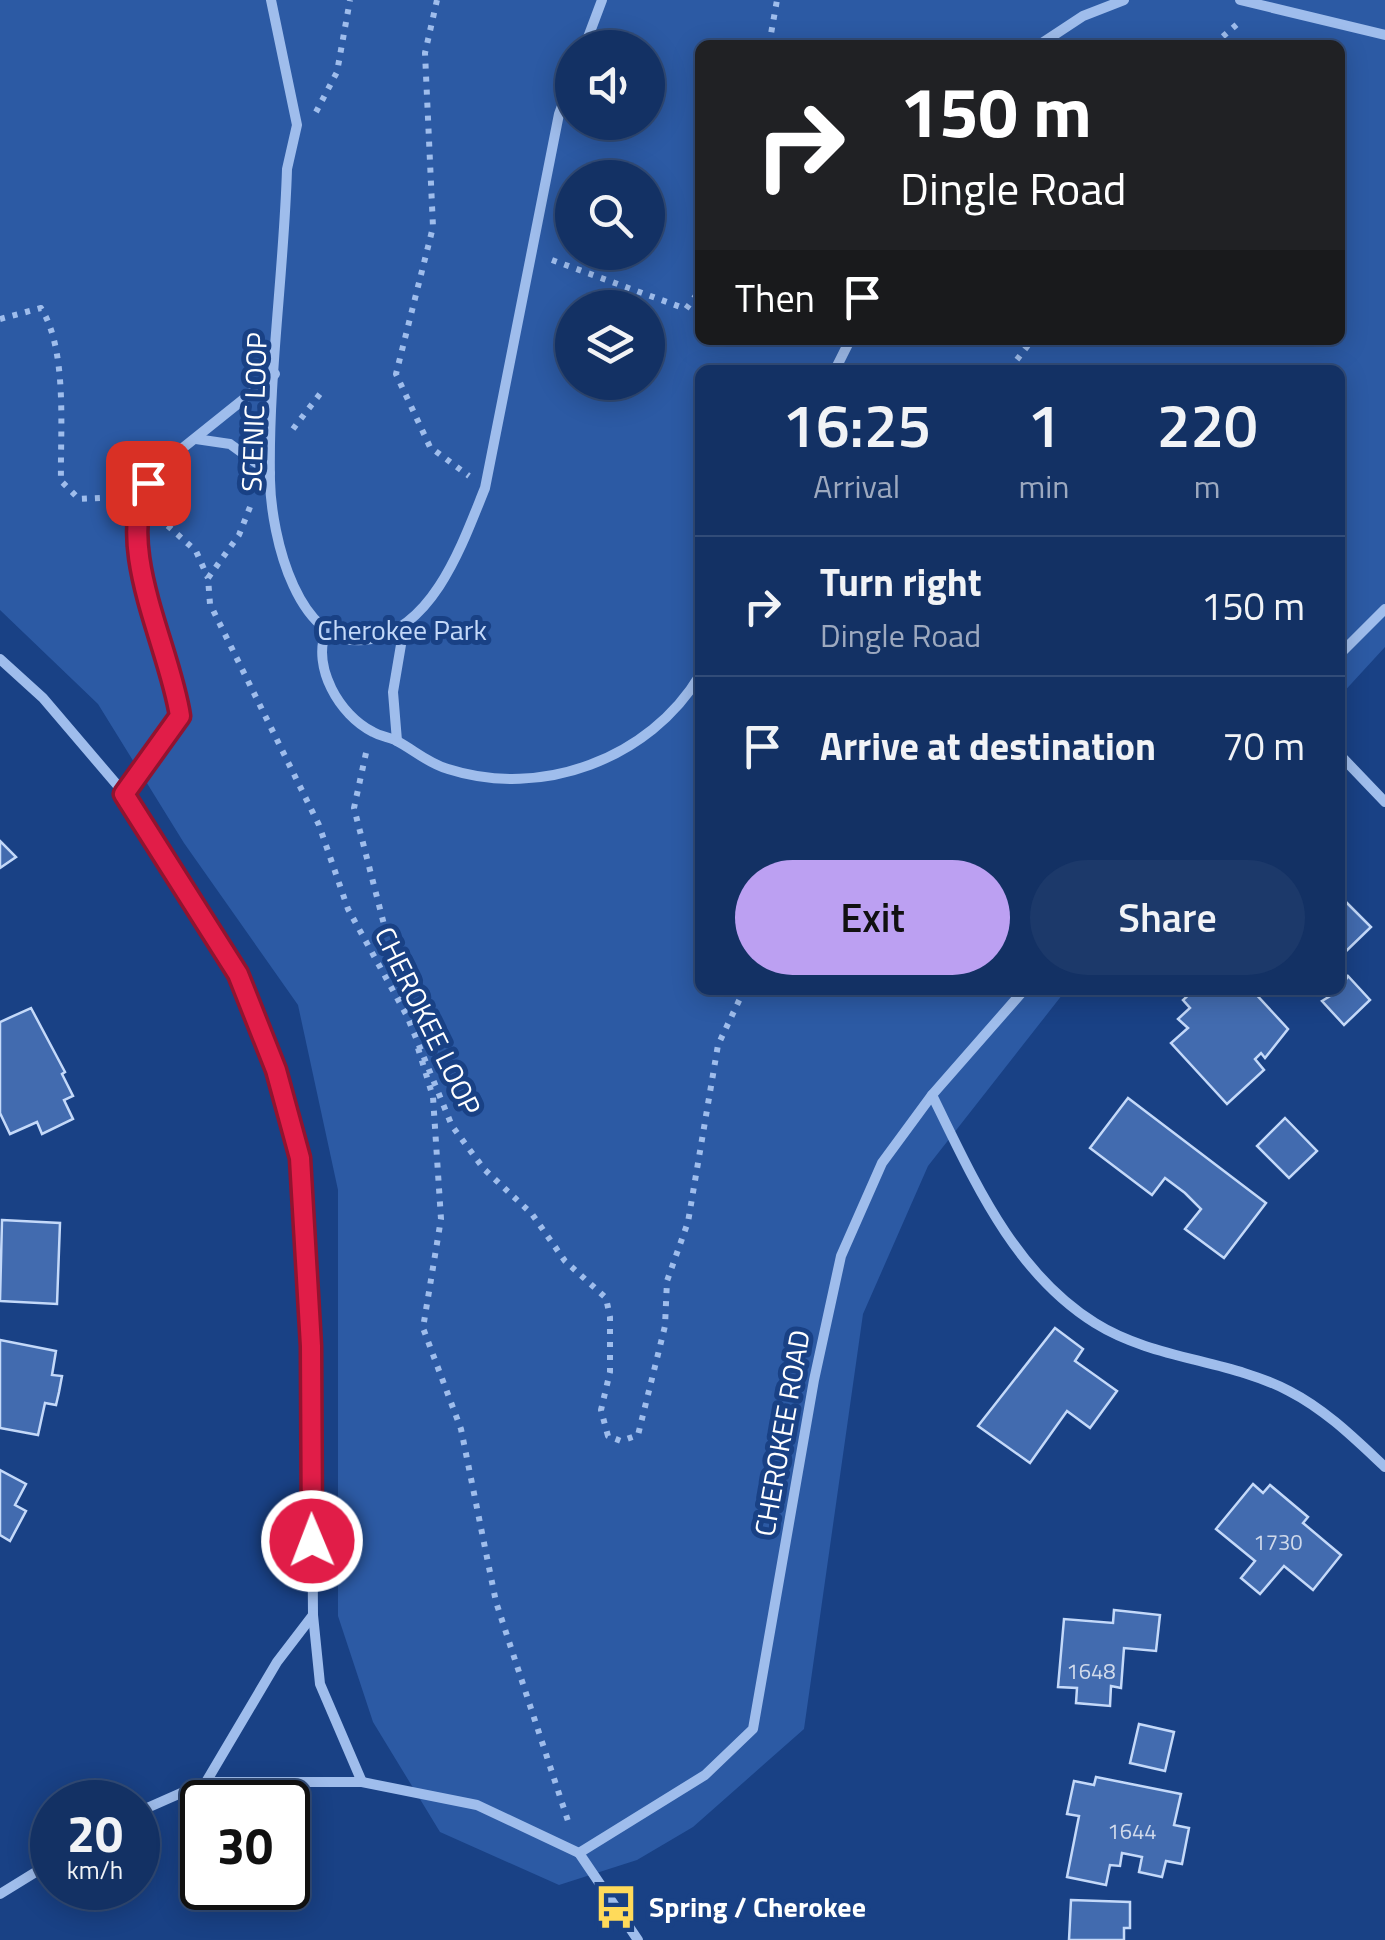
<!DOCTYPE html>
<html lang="en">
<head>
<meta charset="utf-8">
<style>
	:root { --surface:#133164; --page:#1c396a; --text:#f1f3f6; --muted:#9da9bf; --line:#324c78; --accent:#bca0f2 }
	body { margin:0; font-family:"Titillium Web",sans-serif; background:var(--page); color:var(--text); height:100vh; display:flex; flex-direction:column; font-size:38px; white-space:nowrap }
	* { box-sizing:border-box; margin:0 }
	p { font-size:32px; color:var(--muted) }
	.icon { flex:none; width:55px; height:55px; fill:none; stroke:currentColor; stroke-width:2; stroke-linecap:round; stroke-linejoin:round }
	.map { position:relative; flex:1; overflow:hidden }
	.details { position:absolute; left:695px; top:365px; width:650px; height:630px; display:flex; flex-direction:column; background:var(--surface); border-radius:15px; box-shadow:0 5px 25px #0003,0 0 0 2px var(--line) }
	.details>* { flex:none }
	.top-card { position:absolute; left:695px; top:40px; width:650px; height:305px; border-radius:15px; box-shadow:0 5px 25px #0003,0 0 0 2px var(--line); background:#202124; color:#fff; overflow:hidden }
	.tools { position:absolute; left:555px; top:30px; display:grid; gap:20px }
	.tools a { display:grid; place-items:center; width:110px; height:110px; border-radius:50%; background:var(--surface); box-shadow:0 5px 25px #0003,0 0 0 2px var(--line); font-size:50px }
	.speed { position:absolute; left:30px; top:1780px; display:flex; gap:20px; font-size:50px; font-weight:700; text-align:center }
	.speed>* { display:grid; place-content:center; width:130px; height:130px; border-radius:50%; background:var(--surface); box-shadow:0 5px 25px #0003,0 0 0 2px var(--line); line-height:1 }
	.speed small { font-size:25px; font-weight:400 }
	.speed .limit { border:5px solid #111; border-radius:15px; background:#fff; color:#111 }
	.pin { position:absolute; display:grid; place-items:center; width:85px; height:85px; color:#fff; margin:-42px; border-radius:20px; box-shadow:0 5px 15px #0006 }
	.me { position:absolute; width:110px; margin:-55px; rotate:359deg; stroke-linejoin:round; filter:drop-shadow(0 0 8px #0008) }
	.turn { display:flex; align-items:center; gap:35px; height:210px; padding:0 40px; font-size:45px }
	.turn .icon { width:130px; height:130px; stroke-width:2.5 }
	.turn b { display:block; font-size:70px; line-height:85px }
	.then { display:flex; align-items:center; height:95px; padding:0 40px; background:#0003; gap:20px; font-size:38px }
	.eta { display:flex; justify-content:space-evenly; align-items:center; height:170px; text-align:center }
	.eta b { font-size:60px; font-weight:600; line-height:70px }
	.primary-button { display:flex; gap:20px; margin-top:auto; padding:20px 40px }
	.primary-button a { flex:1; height:115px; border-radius:60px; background:var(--accent); color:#111; font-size:40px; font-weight:600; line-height:115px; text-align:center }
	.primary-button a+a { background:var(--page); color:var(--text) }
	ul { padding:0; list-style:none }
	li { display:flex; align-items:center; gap:30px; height:140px; padding:0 40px; border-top:2px solid var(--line) }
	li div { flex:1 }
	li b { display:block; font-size:38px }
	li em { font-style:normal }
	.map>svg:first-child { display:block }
	.green { fill:#2c5aa4; fill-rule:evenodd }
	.building { fill:#426baf; stroke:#c4d9f9; stroke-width:2.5 }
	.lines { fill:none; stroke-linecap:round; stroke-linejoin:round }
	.path { stroke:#9fbdec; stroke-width:6; stroke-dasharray:5 8; stroke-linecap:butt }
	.minor { stroke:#9fbdec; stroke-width:10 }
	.route-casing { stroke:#92132f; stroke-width:25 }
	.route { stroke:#e11d48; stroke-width:18 }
	.labels { text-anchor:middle; stroke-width:10; stroke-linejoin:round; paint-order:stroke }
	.number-label { font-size:22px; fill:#d0daeb }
	.street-label { font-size:28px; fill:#fff; stroke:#194185 }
	.park-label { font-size:28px; fill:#c4d9f9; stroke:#194185 }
	.poi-label { font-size:28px; font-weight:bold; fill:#fff; stroke:#194185; text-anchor:start }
</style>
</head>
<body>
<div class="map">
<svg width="1385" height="1940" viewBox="0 0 1385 1940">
	<rect width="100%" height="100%" fill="#194185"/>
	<path class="green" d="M 0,0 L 1385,0 L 1385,647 L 1340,696 L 1340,370 L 700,370 L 700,990 L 1066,990 L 928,1166 L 863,1314 L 804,1729 L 693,1827 L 637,1860 L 559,1885 L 440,1832 L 373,1722 L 338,1616 L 338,1190 L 298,1005 L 184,843 L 98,704 L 0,610 ZM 700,45 L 1340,45 L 1340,340 L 700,340 ZM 572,48 L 648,48 L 648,122 L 572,122 ZM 572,178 L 648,178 L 648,252 L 572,252 ZM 572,308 L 648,308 L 648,382 L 572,382 Z"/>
	<g class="building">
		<path d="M 0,841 L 16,857 L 0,868 Z"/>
		<path d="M 1340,896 L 1371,927 L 1340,957 Z"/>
		<path d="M 1348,976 L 1370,1000 L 1344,1025 L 1322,1001 L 1340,990 Z"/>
		<path d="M 1194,990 L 1252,990 L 1288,1029 L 1265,1058 L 1261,1053 L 1255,1059 L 1264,1070 L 1227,1104 L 1171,1043 L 1188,1028 L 1178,1019 L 1190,1008 L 1183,1000 Z"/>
		<path d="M 31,1008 L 65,1072 L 62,1074 L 73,1096 L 64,1100 L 73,1119 L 42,1134 L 37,1122 L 10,1134 L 0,1113 L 0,1022 Z"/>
		<path d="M 1128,1098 L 1266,1203 L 1224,1258 L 1185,1229 L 1201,1209 L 1185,1193 L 1165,1178 L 1152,1195 L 1090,1148 Z"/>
		<path d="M 1285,1118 L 1317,1151 L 1289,1178 L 1257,1146 Z"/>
		<path d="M 2,1220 L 60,1223 L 57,1304 L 0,1301 Z"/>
		<path d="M 1055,1328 L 1083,1349 L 1075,1361 L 1117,1391 L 1090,1428 L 1067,1411 L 1030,1463 L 978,1426 Z"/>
		<path d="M 0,1340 L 56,1351 L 52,1375 L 62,1376 L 59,1392 L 56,1405 L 45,1403 L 38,1435 L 0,1428 Z"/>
		<path d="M 0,1470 L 26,1484 L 15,1505 L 26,1511 L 10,1541 L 0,1535 Z"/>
		<path d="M 1253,1484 L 1263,1493 L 1270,1485 L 1308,1517 L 1303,1523 L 1341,1555 L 1313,1590 L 1284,1566 L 1260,1594 L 1241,1578 L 1255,1561 L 1216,1529 Z"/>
		<path d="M 1114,1610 L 1160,1615 L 1156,1651 L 1124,1648 L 1121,1688 L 1111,1686 L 1110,1706 L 1076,1703 L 1077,1688 L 1058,1687 L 1064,1619 L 1113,1623 Z"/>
		<path d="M 1139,1724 L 1174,1732 L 1165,1771 L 1130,1763 Z"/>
		<path d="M 1096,1777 L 1181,1794 L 1174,1825 L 1189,1828 L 1182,1864 L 1166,1861 L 1162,1877 L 1139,1872 L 1142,1857 L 1122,1853 L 1120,1866 L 1110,1865 L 1106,1885 L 1067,1877 L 1079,1816 L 1067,1814 L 1074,1781 L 1094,1785 Z"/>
		<path d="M 1071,1900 L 1130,1902 L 1130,1928 L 1124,1928 L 1124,1940 L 1069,1940 Z"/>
	</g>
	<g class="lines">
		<g class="path">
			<path d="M 437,0 L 425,53 L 433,227 L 396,374 L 430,447 L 469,476"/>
			<path d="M 769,45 L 777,0"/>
			<path d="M 1213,45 L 1242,20"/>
			<path d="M 316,112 L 337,72 L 350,0"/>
			<path d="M 552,260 L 686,309 L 700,290"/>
			<path d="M 0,319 L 41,308 C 68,351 60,431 61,481 L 79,499 L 117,497"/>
			<path d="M 1009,370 L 1032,340"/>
			<path d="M 293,429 L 323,390"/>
			<path d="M 250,507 L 239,535 L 208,578 L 210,604 L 319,825 L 348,909 L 407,1016 L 452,1126 L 484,1169 L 532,1214 L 565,1261 L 606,1298 L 610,1317 L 610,1372 L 601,1410 L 608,1436 L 621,1441 L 638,1435 L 665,1326 L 667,1281 L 688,1222 L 718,1045 L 744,990"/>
			<path d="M 158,517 L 196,551 L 208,578"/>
			<path d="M 366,753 L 354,808 L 404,1002"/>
			<path d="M 418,1048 L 433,1097 L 441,1219 L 423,1328 L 461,1429 L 496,1602 L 569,1824"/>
		</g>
		<g class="minor">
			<path d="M 271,0 L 297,125 L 287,169 C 284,272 268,377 270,480 C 271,535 298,654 371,639 C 435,626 463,542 485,488 L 559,114 L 572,79"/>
			<path d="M 1240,0 L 1385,35"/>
			<path d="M 1039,45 L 1083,16 L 1124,0"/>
			<path d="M 584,48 L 602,0"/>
			<path d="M 835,370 L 850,340"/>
			<path d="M 196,439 L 230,444 L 270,473"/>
			<path d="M 326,631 C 312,667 339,715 373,732 C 380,736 388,737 395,740 C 413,749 427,763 448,769 C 541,799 650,759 700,675"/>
			<path d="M 1340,654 L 1385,609"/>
			<path d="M 0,659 L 43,698 L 124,793 L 238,973 L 276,1070 L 300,1158 L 311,1347 L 313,1615 L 320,1684 L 362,1782"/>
			<path d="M 397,741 L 393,692 L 404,627"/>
			<path d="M 1340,755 L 1385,802"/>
			<path d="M 124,793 L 180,716 L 174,678 L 140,558 L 137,506 L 164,463 L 275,374"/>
			<path d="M 932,1095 C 973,1178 1013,1272 1095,1323 C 1154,1360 1228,1359 1289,1391 C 1326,1410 1355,1439 1385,1467"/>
			<path d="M 206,1782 L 277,1662 L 313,1615"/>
			<path d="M 138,1812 L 206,1782 L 362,1782 L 477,1805 L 579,1853 L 638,1940"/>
			<path d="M 579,1853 L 705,1775 L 753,1729 L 814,1380 L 841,1256 L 882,1163 L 932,1095 L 1024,990"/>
			<path d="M 0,1894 L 52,1862"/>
		</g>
	</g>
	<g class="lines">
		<g class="route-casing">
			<path id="route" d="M 148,483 C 114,547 170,647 180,716 L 124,794 L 238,974 L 276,1070 L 300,1158 L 311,1346 L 312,1541"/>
		</g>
		<use href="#route" class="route"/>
	</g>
	<defs>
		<g id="bus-bare" transform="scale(3.45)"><path d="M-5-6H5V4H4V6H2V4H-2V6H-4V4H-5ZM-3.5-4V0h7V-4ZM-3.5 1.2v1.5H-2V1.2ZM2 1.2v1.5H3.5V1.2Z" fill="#ffda5a" stroke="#194185" stroke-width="2.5" paint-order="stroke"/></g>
	</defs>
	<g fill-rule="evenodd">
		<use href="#bus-bare" x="616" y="1907"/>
	</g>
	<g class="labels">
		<g class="number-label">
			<text x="1278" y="1550">1730</text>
			<text x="1091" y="1679">1648</text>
			<text x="1132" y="1839">1644</text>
		</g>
		<g class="street-label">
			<text transform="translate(254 412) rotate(-88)" y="10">SCENIC LOOP</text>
			<text transform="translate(428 1021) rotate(64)" y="10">CHEROKEE LOOP</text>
			<text transform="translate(782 1433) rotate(-80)" y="10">CHEROKEE ROAD</text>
		</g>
		<g class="park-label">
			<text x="402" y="640">Cherokee Park</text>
		</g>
		<g class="poi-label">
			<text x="649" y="1917">Spring / Cherokee</text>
		</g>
	</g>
</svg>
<div class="tools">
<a><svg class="icon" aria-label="sound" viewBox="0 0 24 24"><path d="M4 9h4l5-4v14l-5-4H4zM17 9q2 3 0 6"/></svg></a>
<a><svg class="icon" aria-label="search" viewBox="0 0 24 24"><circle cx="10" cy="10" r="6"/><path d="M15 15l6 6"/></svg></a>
<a><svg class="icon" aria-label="layers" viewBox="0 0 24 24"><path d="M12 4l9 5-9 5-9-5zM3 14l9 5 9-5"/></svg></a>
</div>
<div class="speed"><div>20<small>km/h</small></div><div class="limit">30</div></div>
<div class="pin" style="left:148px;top:483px;background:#d93025"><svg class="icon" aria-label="arrive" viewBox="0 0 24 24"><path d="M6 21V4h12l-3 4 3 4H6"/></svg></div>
<svg class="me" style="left:312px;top:1541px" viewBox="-20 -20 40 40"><circle r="17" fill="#e11d48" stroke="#fff" stroke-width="3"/><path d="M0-11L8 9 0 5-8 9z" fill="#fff"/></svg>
<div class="top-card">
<div class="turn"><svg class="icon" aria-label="right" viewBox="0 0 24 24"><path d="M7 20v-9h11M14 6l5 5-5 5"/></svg><div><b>150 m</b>Dingle Road</div></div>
<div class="then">Then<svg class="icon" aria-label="arrive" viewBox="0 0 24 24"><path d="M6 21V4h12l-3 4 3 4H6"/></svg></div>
</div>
<section class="details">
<div class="eta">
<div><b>16:25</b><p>Arrival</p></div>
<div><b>1</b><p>min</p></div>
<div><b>220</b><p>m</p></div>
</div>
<ul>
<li><svg class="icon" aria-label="right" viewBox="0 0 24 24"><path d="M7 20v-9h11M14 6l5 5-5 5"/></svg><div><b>Turn right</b><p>Dingle Road</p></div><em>150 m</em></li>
<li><svg class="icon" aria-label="arrive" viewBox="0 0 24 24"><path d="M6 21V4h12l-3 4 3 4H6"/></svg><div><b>Arrive at destination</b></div><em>70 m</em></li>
</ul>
<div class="primary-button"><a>Exit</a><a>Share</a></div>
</section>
</div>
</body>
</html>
